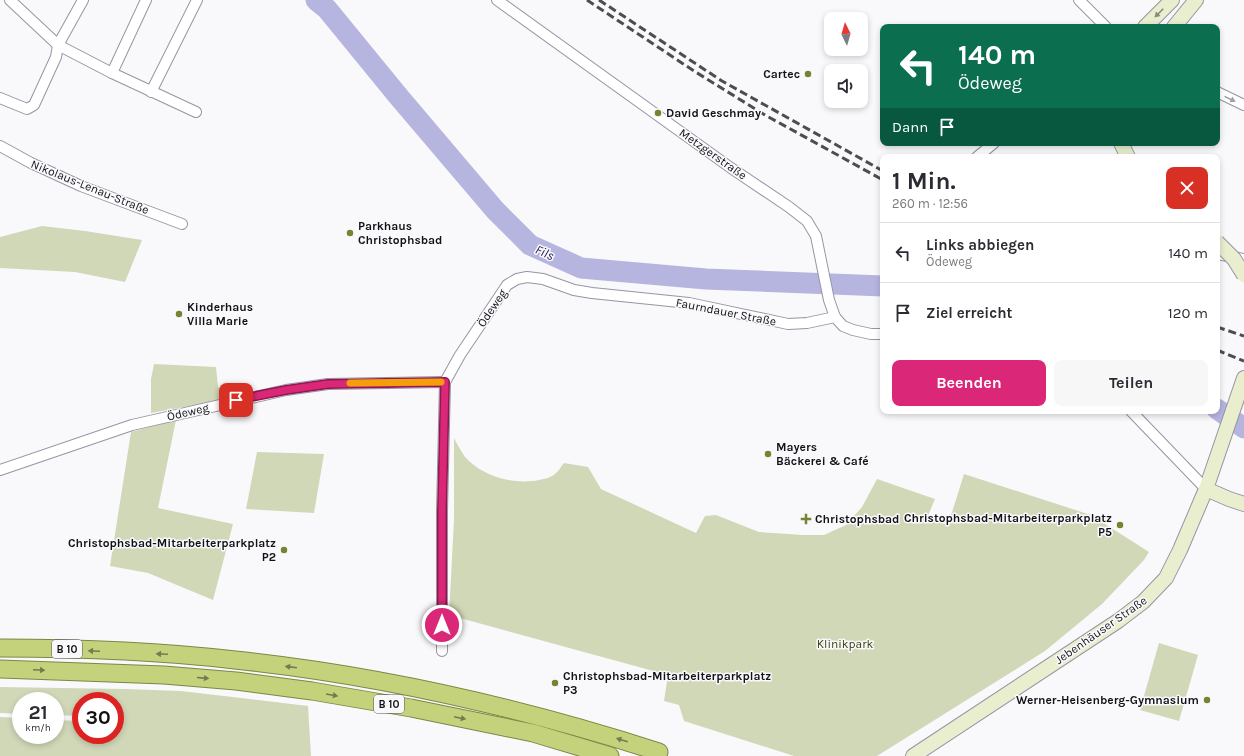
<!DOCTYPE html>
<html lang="de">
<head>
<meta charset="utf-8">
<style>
	:root { --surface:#fff; --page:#f7f7f7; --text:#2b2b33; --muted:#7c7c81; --line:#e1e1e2; --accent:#db2777 }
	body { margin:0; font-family:Karla,sans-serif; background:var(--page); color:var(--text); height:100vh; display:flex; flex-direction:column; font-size:15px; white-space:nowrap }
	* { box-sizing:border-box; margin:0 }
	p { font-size:13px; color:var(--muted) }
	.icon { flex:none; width:22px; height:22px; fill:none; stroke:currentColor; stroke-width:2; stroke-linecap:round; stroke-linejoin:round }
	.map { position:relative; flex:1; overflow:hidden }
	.panel { position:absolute; left:880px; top:154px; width:340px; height:260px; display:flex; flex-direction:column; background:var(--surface); border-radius:8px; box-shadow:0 2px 6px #0003 }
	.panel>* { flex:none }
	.hud { position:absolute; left:880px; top:24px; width:340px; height:122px; border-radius:8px; box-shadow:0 2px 6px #0003; background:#0b6e4f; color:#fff; overflow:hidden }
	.needle { width:26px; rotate:355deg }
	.buttons { position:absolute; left:824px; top:12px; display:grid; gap:8px }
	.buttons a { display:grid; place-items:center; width:44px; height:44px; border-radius:8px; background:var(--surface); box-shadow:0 2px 6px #0003; font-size:20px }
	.speed { position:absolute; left:12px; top:692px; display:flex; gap:8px; font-size:20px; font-weight:700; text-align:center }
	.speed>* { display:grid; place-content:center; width:52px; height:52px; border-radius:50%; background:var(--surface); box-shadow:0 2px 6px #0003; line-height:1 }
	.speed small { font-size:10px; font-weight:400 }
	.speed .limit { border:6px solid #d22; background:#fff; color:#111 }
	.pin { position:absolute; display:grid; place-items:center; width:34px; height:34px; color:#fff; margin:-17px; border-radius:8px; box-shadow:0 2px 6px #0006 }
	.me { position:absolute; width:44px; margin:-22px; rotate:0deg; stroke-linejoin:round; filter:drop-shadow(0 0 3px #0008) }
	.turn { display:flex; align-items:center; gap:14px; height:84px; padding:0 12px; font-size:18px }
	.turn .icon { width:52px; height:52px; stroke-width:2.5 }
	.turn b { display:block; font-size:28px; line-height:34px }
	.then { display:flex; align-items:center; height:38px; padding:0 12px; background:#0003; gap:8px; font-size:15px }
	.round { display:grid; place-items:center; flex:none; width:42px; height:42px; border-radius:8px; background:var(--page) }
	.summary { display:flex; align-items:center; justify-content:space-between; height:68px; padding:0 12px }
	h1 { font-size:24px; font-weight:700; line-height:30px }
	.action { display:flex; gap:8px; margin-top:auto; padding:8px 12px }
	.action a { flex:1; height:46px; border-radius:8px; background:var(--accent); color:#fff; font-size:16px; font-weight:700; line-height:46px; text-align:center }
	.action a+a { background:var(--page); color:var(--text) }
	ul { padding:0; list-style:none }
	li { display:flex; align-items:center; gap:12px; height:60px; padding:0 12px; border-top:1px solid var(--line) }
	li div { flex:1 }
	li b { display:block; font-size:15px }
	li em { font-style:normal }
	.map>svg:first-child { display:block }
	.green { fill:#d1d8b8 }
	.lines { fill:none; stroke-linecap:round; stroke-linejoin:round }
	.river { stroke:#b6b5e0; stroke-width:21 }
	.minor-casing { stroke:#9595a4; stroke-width:12 }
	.secondary-casing { stroke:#9595a4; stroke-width:16 }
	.trunk-casing { stroke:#7c8744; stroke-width:19 }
	.minor { stroke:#fff; stroke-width:10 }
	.secondary { stroke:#e9eece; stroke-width:14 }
	.trunk { stroke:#c4d27c; stroke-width:17 }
	.rail { stroke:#4c4c51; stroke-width:3; stroke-dasharray:8 4; stroke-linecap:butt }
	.secondary-bridge-casing { stroke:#9595a4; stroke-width:16; stroke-linecap:butt }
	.secondary-bridge { stroke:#e9eece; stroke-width:14 }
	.oneway { fill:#888b7c }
	.oneway2 { fill:#a0a0a2 }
	.oneway3 { fill:#737b4f }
	.route-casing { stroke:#8e194d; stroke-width:10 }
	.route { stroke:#db2777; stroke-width:7 }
	.slow { stroke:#f59e0b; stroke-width:7 }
	.poi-dot { fill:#768330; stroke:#f9f9fc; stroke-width:1.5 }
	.labels { text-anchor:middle; stroke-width:3; stroke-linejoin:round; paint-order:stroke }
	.shield { fill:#f9f9fc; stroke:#57575c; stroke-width:1 }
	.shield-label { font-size:11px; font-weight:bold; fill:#111117 }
	.poi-label { font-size:12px; font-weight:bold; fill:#111117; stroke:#f9f9fc; text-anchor:start }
	.street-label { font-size:12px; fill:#111117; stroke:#f9f9fc }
	.park-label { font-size:12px; fill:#373f0a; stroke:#f9f9fc }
	.water-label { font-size:13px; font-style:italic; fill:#282054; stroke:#f9f9fc }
</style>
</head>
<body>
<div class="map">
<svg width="1244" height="756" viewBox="0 0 1244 756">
	<rect width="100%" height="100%" fill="#f9f9fc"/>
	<g class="green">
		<path d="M 42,226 L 85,231 L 142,240 L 125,282 L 75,272 L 0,268 L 0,237 Z"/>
		<path d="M 154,364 L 216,367 L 218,387 L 228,399 L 151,413 L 151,379 Z"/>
		<path d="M 176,420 L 158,508 L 233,524 L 213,600 L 148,573 L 110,566 L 131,432 Z"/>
		<path d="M 454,438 C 457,444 461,451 465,457 C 483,477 514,485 539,480 C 545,479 552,477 556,473 C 559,471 561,466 564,463 L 588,467 L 601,489 L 696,533 L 705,516 L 716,515 L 759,532 L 803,535 L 824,535 L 846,525 L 862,507 L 877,479 L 935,499 L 927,518 L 948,525 L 964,474 L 1091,515 L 1149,552 L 1144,560 L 1102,604 L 1045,651 L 877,756 L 794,756 L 684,721 L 679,705 L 664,701 L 668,675 L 449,615 L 454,520 Z"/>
		<path d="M 257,452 L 324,454 L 314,513 L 246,509 Z"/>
		<path d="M 1159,643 L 1198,655 L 1179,721 L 1140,710 Z"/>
		<path d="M 0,687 L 125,689 L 181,691 L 308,706 L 311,756 L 0,756 L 0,717 L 21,718 L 21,735 L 55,735 L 55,720 L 81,721 L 81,735 L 115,735 L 115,721 L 118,717 L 115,717 L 115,701 L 81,701 L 81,716 L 55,715 L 55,701 L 21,701 L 21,714 L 0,713 Z"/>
	</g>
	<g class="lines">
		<g class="river">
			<path d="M 316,0 L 327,9 L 399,97 L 495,210 L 530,245 L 581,268 L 706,279 L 883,286"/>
			<path d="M 1217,409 L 1244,428"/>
		</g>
		<g class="minor-casing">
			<g id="minor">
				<path d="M 10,0 L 58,45 L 112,73 L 196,112"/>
				<path d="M 497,0 L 731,168 L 789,207 L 807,221 L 816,236 L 829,300 L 835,317 L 843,326 L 853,330 L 871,334 L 883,334"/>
				<path d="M 1079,0 L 1106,27"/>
				<path d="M 112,73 L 146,0"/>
				<path d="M 151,92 L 197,0"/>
				<path d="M 1217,92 L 1244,105"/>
				<path d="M 0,98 L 27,109 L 34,105 L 56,57 L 58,45 L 83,0"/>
				<path d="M 0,146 L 31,163 L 81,186 L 182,224"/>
				<path d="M 977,157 L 994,143"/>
				<path d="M 1217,254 L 1244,259"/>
				<path d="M 1131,411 L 1206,489"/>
				<path d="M 0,470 L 132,425 L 286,390 L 328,384 L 445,382"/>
				<path d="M 442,651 L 442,511 L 445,382 L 460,355 L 507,285 L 517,279 L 527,277 L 543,279 L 574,290 L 592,293 L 689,303 L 788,324 L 807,323 L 835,317"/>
			</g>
		</g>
		<g class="secondary-casing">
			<g id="secondary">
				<path d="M 1145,27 L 1172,0"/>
				<path d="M 1174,27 L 1196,0"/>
				<path d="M 1121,143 L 1128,157"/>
				<path d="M 1206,489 L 1229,499 L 1244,504"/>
				<path d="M 913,756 L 1118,621 L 1143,602 L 1166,578 L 1180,550 L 1206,489 L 1244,378"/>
			</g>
		</g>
		<g class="trunk-casing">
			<g id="trunk">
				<path d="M 0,648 C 78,648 158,651 235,660 C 379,675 522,708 659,752"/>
				<path d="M 0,669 L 164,675 L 236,681 L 312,691 L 411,708 L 533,733 L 610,756"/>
			</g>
		</g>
		<use href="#minor" class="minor"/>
		<use href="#secondary" class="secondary"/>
		<use href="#trunk" class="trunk"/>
		<g class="rail">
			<path d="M 587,0 L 694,71 L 765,115 L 883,180"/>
			<path d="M 599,0 L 722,81 L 883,171"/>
			<path d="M 1217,327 L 1244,336"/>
			<path d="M 1217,350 L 1244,361"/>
		</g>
		<g class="secondary-bridge-casing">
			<path id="secondary-bridge" d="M 1217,242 L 1234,259 L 1244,275"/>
		</g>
		<use href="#secondary-bridge" class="secondary-bridge"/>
	</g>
	<defs><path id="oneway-solid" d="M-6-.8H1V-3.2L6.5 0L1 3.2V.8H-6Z"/></defs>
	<use class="oneway" href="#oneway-solid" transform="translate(1159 13) rotate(135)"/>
	<use class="oneway2" href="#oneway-solid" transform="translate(1230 99) rotate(26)"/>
	<g class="oneway3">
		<use href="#oneway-solid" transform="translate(94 651) rotate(-177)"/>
		<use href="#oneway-solid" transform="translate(162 654) rotate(-177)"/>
		<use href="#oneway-solid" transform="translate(291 667) rotate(-173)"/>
		<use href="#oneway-solid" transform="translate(39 670) rotate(2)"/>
		<use href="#oneway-solid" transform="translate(203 678) rotate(5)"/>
		<use href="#oneway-solid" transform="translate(332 695) rotate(10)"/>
		<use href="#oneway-solid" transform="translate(460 718) rotate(12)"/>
		<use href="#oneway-solid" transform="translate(622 740) rotate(-162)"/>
	</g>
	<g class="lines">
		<g class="route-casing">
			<path id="route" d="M 236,400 L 286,390 L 328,384 L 445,382 L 442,511 L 442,625"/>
		</g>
		<use href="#route" class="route"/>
		<path class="slow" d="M 350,383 L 441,382"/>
	</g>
	<g class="poi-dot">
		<circle cx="808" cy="74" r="4"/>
		<circle cx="658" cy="113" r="4"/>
		<circle cx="350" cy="233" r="4"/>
		<circle cx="179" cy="314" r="4"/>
		<circle cx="768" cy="454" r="4"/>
		<path d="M804 513h4v4h4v4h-4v4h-4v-4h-4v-4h4z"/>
		<circle cx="1120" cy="525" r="4"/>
		<circle cx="284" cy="550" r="4"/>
		<circle cx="555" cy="683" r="4"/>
		<circle cx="1207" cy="700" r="4"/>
	</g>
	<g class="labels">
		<g class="shield">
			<rect x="52" y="640" width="30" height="18" rx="3"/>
			<rect x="374" y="695" width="30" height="18" rx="3"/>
		</g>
		<g class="shield-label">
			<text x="67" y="653">B 10</text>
			<text x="389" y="708">B 10</text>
		</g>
		<g class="poi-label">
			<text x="800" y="78" text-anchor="end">Cartec</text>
			<text x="666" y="117">David Geschmay</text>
			<text x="358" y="230">Parkhaus<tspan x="358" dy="14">Christophsbad</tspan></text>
			<text x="187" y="311">Kinderhaus<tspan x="187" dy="14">Villa Marie</tspan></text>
			<text x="776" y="451">Mayers<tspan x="776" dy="14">Bäckerei &amp; Café</tspan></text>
			<text x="1112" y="522" text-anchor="end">Christophsbad-Mitarbeiterparkplatz<tspan x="1112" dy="14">P5</tspan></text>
			<text x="815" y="523">Christophsbad</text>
			<text x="276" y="547" text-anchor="end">Christophsbad-Mitarbeiterparkplatz<tspan x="276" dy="14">P2</tspan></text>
			<text x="563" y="680">Christophsbad-Mitarbeiterparkplatz<tspan x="563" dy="14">P3</tspan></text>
			<text x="1199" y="704" text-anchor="end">Werner-Heisenberg-Gymnasium</text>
		</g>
		<g class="street-label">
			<text transform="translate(713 154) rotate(35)" y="4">Metzgerstraße</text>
			<text transform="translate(90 187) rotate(22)" y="4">Nikolaus-Lenau-Straße</text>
			<text transform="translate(492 308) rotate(-56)" y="4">Ödeweg</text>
			<text transform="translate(726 312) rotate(11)" y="4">Faurndauer Straße</text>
			<text transform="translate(188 412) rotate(-13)" y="4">Ödeweg</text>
			<text transform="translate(1101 630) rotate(-35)" y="4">Jebenhäuser Straße</text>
		</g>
		<g class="park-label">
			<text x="845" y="648">Klinikpark</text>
		</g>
		<g class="water-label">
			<text transform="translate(545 252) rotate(25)" y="5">Fils</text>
		</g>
	</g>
</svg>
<div class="buttons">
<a><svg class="needle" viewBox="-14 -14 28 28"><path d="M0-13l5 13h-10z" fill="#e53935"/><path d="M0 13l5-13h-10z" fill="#7c7c81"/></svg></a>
<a><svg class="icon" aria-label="sound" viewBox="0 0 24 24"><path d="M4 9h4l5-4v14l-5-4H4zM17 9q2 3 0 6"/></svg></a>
</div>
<div class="speed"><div>21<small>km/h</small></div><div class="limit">30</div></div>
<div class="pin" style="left:236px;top:400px;background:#d93025"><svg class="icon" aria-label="arrive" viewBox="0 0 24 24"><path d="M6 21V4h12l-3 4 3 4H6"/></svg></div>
<svg class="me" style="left:442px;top:625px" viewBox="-20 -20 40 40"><circle r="17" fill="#db2777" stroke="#fff" stroke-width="3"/><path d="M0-11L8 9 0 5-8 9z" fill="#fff"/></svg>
<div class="hud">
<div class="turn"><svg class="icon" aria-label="left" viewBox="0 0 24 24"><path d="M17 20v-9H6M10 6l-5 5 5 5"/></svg><div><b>140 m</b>Ödeweg</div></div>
<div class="then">Dann<svg class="icon" aria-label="arrive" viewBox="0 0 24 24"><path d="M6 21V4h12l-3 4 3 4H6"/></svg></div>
</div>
<section class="panel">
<div class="summary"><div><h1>1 Min.</h1><p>260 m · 12:56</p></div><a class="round" style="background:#d93025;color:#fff"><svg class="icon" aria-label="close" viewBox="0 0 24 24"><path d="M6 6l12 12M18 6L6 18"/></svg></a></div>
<ul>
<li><svg class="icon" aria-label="left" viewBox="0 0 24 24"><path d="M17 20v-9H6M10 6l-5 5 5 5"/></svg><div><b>Links abbiegen</b><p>Ödeweg</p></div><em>140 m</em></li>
<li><svg class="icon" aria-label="arrive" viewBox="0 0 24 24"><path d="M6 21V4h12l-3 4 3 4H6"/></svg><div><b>Ziel erreicht</b></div><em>120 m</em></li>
</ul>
<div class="action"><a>Beenden</a><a>Teilen</a></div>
</section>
</div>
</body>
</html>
